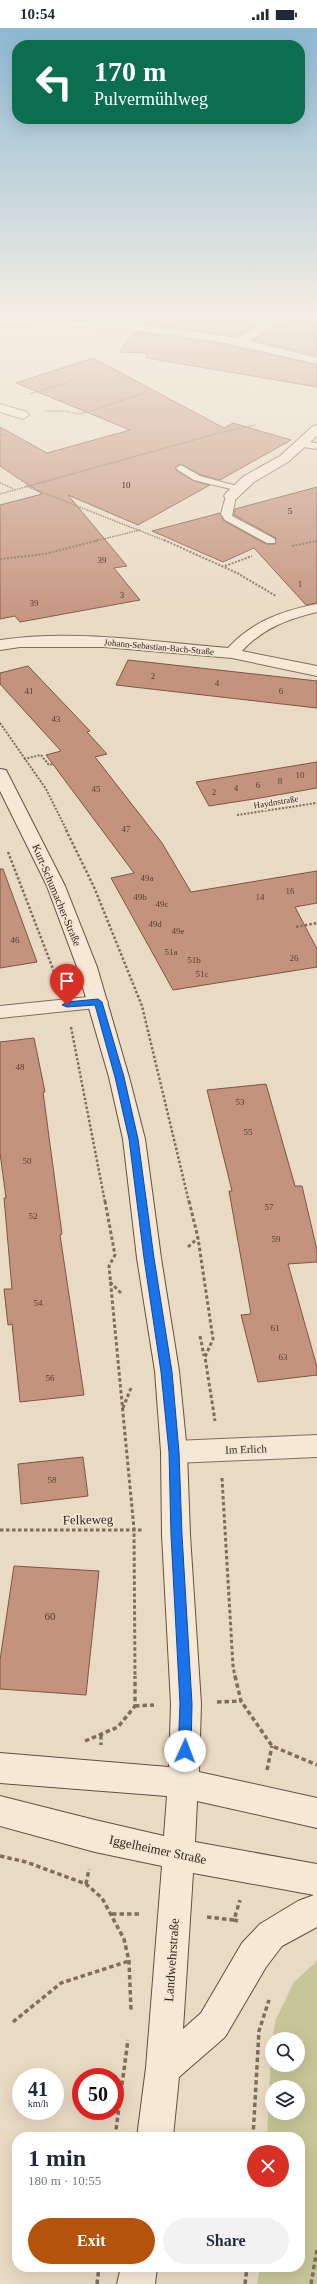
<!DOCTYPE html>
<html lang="en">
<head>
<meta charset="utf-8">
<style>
	:root { --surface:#fff; --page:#f2f2f3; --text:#1f2937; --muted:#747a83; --accent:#b45309 }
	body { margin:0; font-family:Georgia,serif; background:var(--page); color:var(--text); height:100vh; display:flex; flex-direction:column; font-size:15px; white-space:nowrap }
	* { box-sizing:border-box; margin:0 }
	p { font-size:13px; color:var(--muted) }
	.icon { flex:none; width:22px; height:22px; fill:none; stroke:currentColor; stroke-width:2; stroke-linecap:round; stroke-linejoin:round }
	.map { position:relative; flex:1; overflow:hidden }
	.sheet { position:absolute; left:12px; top:2104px; width:293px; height:140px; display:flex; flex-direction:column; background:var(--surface); border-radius:16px; box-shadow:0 4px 16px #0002 }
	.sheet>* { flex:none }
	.hud { position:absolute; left:12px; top:12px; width:293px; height:84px; border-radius:16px; box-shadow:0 4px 16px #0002; background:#0b6e4f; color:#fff; overflow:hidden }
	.buttons { position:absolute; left:265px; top:2004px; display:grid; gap:8px }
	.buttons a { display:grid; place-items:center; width:40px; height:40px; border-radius:50%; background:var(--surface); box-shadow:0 4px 16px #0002; font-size:20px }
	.speed { position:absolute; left:12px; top:2040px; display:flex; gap:8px; font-size:20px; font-weight:700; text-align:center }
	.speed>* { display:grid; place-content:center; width:52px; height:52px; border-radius:50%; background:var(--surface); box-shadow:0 4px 16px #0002; line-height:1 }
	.speed small { font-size:10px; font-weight:400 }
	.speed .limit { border:6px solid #d22; background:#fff; color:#111 }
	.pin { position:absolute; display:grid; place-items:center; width:34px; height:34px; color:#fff; margin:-41px -17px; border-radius:50% 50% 50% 0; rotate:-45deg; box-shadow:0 0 4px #0007 }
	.pin .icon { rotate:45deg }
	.me { position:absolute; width:44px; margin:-22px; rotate:2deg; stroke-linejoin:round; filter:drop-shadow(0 0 3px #0008) }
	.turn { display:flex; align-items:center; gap:14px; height:84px; padding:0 16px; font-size:18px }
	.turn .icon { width:52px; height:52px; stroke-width:2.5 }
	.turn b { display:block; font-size:28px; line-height:34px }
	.round { display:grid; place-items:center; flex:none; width:42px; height:42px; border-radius:21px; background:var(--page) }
	.headline { display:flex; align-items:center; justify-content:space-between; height:68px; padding:0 16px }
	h1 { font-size:24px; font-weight:600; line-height:30px }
	.button { display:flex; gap:8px; margin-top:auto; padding:8px 16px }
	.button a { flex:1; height:46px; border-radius:24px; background:var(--accent); color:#fff; font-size:16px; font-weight:600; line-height:46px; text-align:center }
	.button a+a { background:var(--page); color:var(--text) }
	.status { display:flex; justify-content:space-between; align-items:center; height:28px; padding:0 20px; background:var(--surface); direction:ltr }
	.status svg { height:11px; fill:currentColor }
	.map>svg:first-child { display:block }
	.green { fill:#c6c698; fill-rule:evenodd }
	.building { fill:#c4937d; stroke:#7f5544 }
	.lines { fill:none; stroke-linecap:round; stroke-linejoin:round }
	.service-casing { stroke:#826c5c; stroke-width:2 }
	.minor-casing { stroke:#826c5c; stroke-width:2 }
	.secondary-casing { stroke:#644e3f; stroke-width:2 }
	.path-far4 { stroke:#826c5c; stroke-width:1.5; stroke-dasharray:1.5 1; stroke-linecap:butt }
	.path-far3 { stroke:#826c5c; stroke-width:2; stroke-dasharray:2 1.5; stroke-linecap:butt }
	.path-far2 { stroke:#826c5c; stroke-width:2.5; stroke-dasharray:2.5 2; stroke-linecap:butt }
	.path-far1 { stroke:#826c5c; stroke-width:3; stroke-dasharray:3.5 2.5; stroke-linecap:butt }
	.path { stroke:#826c5c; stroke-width:3.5; stroke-dasharray:4.5 3; stroke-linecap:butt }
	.service { fill:#f5e9d6; fill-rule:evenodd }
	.minor { fill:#f5e9d6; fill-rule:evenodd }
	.secondary { fill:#f5e9d6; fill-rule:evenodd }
	.route { fill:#1a73e8; stroke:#114b97 }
	.labels { text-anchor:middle; stroke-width:3.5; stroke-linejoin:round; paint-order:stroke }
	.number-label { font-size:9px; fill:#574136 }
	.far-street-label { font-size:9px; fill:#33261e; stroke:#f2e5d2 }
	.street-label { font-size:11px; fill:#33261e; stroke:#f2e5d2 }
	.near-number-label { font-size:11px; fill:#574136 }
	.near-street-label { font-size:13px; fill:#33261e; stroke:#f2e5d2 }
</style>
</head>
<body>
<div class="status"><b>10:54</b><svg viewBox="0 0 49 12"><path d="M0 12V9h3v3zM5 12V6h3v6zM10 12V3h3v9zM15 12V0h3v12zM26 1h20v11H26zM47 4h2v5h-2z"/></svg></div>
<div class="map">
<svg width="317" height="2256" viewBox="0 0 317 2256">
	<rect width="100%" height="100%" fill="#e9dac3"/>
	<path class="green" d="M 317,1933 L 317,2256 L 257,2256 L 260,2239 L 300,2239 L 300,2109 L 267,2109 L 271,2026 L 272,2018 L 272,2037 L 298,2037 L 298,2011 L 273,2011 L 275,1993 L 294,1954 ZM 272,2059 L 298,2059 L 298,2085 L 272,2085 Z"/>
	<g class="building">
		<path d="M 148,287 L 249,287 L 262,293 L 237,308 L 141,296 Z"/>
		<path d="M 317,287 L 317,328 L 253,312 L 274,298 Z"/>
		<path d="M 134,304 L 215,315 L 317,337 L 317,359 L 147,330 L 146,325 L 119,324 Z"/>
		<path d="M 93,330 L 224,400 L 233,395 L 291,412 L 220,452 L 201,447 L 180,436 L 175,440 L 177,443 L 194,453 L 210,457 L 138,497 L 68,467 L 127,538 L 114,540 L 140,572 L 20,594 L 15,588 L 0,591 L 0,477 L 42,466 L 0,438 L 0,399 L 47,425 L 130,402 L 16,355 Z"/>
		<path d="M 317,459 L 317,575 L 306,577 L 254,520 L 223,534 L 152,503 L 220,485 L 224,493 L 266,516 L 275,516 L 276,510 L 234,487 L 235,481 Z"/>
		<path d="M 128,632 L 317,653 L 317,680 L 116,657 Z"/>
		<path d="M 28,638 L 90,703 L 87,704 L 107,726 L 95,729 L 162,815 L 191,864 L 317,843 L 317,875 L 295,879 L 317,921 L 317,939 L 173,962 L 111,850 L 134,845 L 46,727 L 61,723 L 0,656 L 0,645 Z"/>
		<path d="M 317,734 L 317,760 L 254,771 L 209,778 L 196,754 Z"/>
		<path d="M 0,841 L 3,841 L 37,934 L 0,940 Z"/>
		<path d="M 34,1010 L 45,1064 L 43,1064 L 62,1206 L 60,1207 L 84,1367 L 20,1374 L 12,1296 L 8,1297 L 4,1261 L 12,1261 L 4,1170 L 6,1170 L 0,1125 L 0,1014 Z"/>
		<path d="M 266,1056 L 295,1158 L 302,1158 L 317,1222 L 317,1234 L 288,1236 L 317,1339 L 317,1347 L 258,1354 L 241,1287 L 251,1286 L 229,1163 L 232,1163 L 207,1062 Z"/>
		<path d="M 83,1429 L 88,1468 L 21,1476 L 18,1436 Z"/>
		<path d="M 14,1538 L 99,1543 L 86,1667 L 0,1661 L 0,1632 Z"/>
	</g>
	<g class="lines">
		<g class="service-casing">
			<g id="service">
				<path d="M 300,413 L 317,415 L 317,421 L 297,418 L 295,416 Z"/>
				<path d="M 181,437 L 200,448 L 244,460 L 239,463 L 194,452 L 178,442 L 176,440 Z"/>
				<path d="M 231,465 L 236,468 L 232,488 L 275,511 L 275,515 L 267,515 L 225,492 L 221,486 L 226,468 Z"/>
			</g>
		</g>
		<g class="minor-casing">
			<g id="minor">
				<path d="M 282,287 L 296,287 L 274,297 L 249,313 L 317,330 L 317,336 C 278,327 240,317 201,311 C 134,300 67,297 0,298 L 0,292 C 80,291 158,296 237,310 L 266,293 Z"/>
				<path d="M 0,376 L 27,384 L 29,387 L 23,391 L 0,384 Z"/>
				<path d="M 317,397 L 317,408 L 288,434 L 254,454 L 236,471 L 226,471 L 224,468 L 226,465 L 244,448 L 280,428 L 313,398 Z"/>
				<path d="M 317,576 L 317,584 C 288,591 263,600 242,623 L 317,638 L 317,648 L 232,630 L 104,619 L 20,619 L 0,622 L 0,612 C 75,601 153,614 228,620 C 253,593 282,583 317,576 Z"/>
				<path d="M 98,968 L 105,969 L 108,974 L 105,979 L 0,990 L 0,978 Z"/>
				<path d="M 317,1407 L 317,1429 L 174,1435 L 165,1432 L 161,1424 L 165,1416 L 174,1413 Z"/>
			</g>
		</g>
		<g class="secondary-casing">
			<g id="secondary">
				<path d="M 0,741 L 6,742 L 8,746 L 65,858 L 97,939 L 129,1049 L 145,1111 L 161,1230 L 179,1343 L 187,1424 L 190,1507 L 201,1676 L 199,1744 L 317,1770 L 317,1800 L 197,1773 L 195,1814 L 317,1836 L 317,1899 L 282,1918 L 266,1939 L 225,2009 L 179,2049 L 173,2109 L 137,2109 L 146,2040 L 162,1838 L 95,1824 L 0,1798 L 0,1768 L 95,1792 L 164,1808 L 167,1768 L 0,1755 L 0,1725 L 169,1739 L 171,1676 L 162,1507 L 161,1424 L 155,1343 L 137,1230 L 123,1111 L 109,1049 L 77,939 L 47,858 L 0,763 ZM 193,1845 L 314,1867 L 298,1873 L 260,1896 L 242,1915 L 201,1985 L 183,2001 Z"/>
				<path d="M 121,2239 L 157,2239 L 155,2256 L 117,2256 Z"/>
			</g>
		</g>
		<g class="path-far4">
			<path d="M 30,366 L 76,352"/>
			<path d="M 45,383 L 65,383 L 78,386 L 89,384 L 146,364"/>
			<path d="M 0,408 L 7,406"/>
			<path d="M 0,455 L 14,461"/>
			<path d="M 26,458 L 166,513"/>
			<path d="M 0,466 L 223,404 L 256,397"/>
			<path d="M 95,513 L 140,502"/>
			<path d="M 315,513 L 317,513"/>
		</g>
		<g class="path-far3">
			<path d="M 164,512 L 237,545 L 276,568"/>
			<path d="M 292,518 L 317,513"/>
			<path d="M 0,531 L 45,526 L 99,512"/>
			<path d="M 225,538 L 252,528"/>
			<path d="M 0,695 L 46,761 L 67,803"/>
			<path d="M 24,731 L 41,727 L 49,737 L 53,736"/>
			<path d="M 237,787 L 317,775"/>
		</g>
		<g class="path-far2">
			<path d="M 66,802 L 94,859 L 142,978 L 189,1174"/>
			<path d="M 8,824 L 58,954"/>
			<path d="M 296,899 L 317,895"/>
			<path d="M 71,999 L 105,1174"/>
		</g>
		<g class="path-far1">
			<path d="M 105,1173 L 115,1227 L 109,1238 L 134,1501 L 135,1649"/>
			<path d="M 189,1173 L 198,1210 L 213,1311 L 205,1329 L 215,1393"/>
			<path d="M 188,1219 L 198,1210"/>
			<path d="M 110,1254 L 122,1266"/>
			<path d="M 200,1308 L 204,1328"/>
			<path d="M 123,1380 L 131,1360"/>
			<path d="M 222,1450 L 233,1638 L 235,1649"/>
			<path d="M 0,1502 L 144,1502"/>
		</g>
		<g class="path">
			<path d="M 235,1648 L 241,1673 L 272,1718 L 317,1737"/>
			<path d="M 217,1674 L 241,1673"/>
			<path d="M 135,1678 L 154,1677"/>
			<path d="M 101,1707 L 101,1717"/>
			<path d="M 85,1713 L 118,1699 L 135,1678 L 135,1648"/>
			<path d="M 267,1742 L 272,1718"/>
			<path d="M 0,1828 L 26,1834 L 86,1856 L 102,1870 L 124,1911 L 129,1933 L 131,1982"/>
			<path d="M 86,1856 L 89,1841"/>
			<path d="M 112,1886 L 140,1886"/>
			<path d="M 207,1889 L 234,1892"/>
			<path d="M 238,1893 L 234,1892 L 240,1872"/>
			<path d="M 13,1994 L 61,1955 L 129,1933"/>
			<path d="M 115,2109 L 128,2012"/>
			<path d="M 253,2109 L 259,2003 L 269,1972"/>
			<path d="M 97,2256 L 99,2239"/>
			<path d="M 245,2256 L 247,2239"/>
			<path d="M 311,2256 L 317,2221"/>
		</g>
		<use href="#service" class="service"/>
		<use href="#minor" class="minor"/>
		<use href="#secondary" class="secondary"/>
	</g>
	<linearGradient id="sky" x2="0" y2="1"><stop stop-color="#8db8d3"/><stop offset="0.48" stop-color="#f5eee4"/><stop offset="1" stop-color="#f5eee4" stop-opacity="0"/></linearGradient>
	<rect width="317" height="602" fill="url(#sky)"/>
	<path class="route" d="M 98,971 L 102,974 L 124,1049 L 138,1111 L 154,1230 L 172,1344 L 179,1424 L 182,1507 L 192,1676 L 191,1723 L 189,1727 L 185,1729 L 180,1727 L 178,1723 L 180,1676 L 171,1507 L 169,1424 L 161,1344 L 144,1230 L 129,1111 L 115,1049 L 95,977 L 67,979 L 62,977 L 67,974 Z"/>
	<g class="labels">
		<g class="number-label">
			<text x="126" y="460">10</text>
			<text x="290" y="486">5</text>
			<text x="102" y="535">39</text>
			<text x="300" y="559">1</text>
			<text x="122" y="570">3</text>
			<text x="34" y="578">39</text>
			<text x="153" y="651">2</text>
			<text x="217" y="658">4</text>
			<text x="29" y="666">41</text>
			<text x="281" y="666">6</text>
			<text x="56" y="694">43</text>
			<text x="300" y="750">10</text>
			<text x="280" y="756">8</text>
			<text x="258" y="760">6</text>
			<text x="236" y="763">4</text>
			<text x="96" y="764">45</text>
			<text x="214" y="767">2</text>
			<text x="126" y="804">47</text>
			<text x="147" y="853">49a</text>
			<text x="290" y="866">16</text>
			<text x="140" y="872">49b</text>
			<text x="260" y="872">14</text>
			<text x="162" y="879">49c</text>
			<text x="155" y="899">49d</text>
			<text x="178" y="906">49e</text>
			<text x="15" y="915">46</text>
			<text x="171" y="927">51a</text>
			<text x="294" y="933">26</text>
			<text x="194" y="935">51b</text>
			<text x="202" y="949">51c</text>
			<text x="20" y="1042">48</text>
			<text x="240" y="1077">53</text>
			<text x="248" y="1107">55</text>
			<text x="27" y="1136">50</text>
			<text x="269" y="1182">57</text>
			<text x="33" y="1191">52</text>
			<text x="276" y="1214">59</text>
			<text x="38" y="1278">54</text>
			<text x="275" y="1303">61</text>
			<text x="283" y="1332">63</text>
			<text x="50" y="1353">56</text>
			<text x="52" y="1455">58</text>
		</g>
		<g class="far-street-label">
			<text transform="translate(159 619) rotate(5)" y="3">Johann-Sebastian-Bach-Straße</text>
			<text transform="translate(276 774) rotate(-9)" y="3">Haydnstraße</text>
		</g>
		<g class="street-label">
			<text transform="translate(57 867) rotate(67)" y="4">Kurt-Schumacher-Straße</text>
			<text transform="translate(246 1421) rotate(-2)" y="4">Im Erlich</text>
		</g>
		<g class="near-number-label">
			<text x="50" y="1592">60</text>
		</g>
		<g class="near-street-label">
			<text transform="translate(88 1491) rotate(-1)" y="5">Felkeweg</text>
			<text transform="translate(158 1821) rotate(12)" y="5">Iggelheimer Straße</text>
			<text transform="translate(171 1932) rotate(-86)" y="5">Landwehrstraße</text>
		</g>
	</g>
</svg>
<div class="buttons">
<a><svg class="icon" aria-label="search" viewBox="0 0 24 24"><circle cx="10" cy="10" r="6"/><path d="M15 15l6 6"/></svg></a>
<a><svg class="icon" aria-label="layers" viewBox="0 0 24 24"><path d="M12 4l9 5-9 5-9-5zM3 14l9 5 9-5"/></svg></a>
</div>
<div class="speed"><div>41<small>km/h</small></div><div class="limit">50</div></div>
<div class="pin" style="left:67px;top:977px;background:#d93025"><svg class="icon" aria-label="arrive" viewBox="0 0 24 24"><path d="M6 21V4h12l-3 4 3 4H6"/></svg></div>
<svg class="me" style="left:185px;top:1723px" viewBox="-20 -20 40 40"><circle r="19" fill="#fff"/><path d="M0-13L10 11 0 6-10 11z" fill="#1a73e8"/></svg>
<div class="hud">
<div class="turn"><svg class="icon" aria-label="left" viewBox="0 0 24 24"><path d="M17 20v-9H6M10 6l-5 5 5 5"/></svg><div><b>170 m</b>Pulvermühlweg</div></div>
</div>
<section class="sheet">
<div class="headline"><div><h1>1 min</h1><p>180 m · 10:55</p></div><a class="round" style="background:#d93025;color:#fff"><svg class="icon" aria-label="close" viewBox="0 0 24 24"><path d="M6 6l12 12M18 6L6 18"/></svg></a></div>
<div class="button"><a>Exit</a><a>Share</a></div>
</section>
</div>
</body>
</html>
